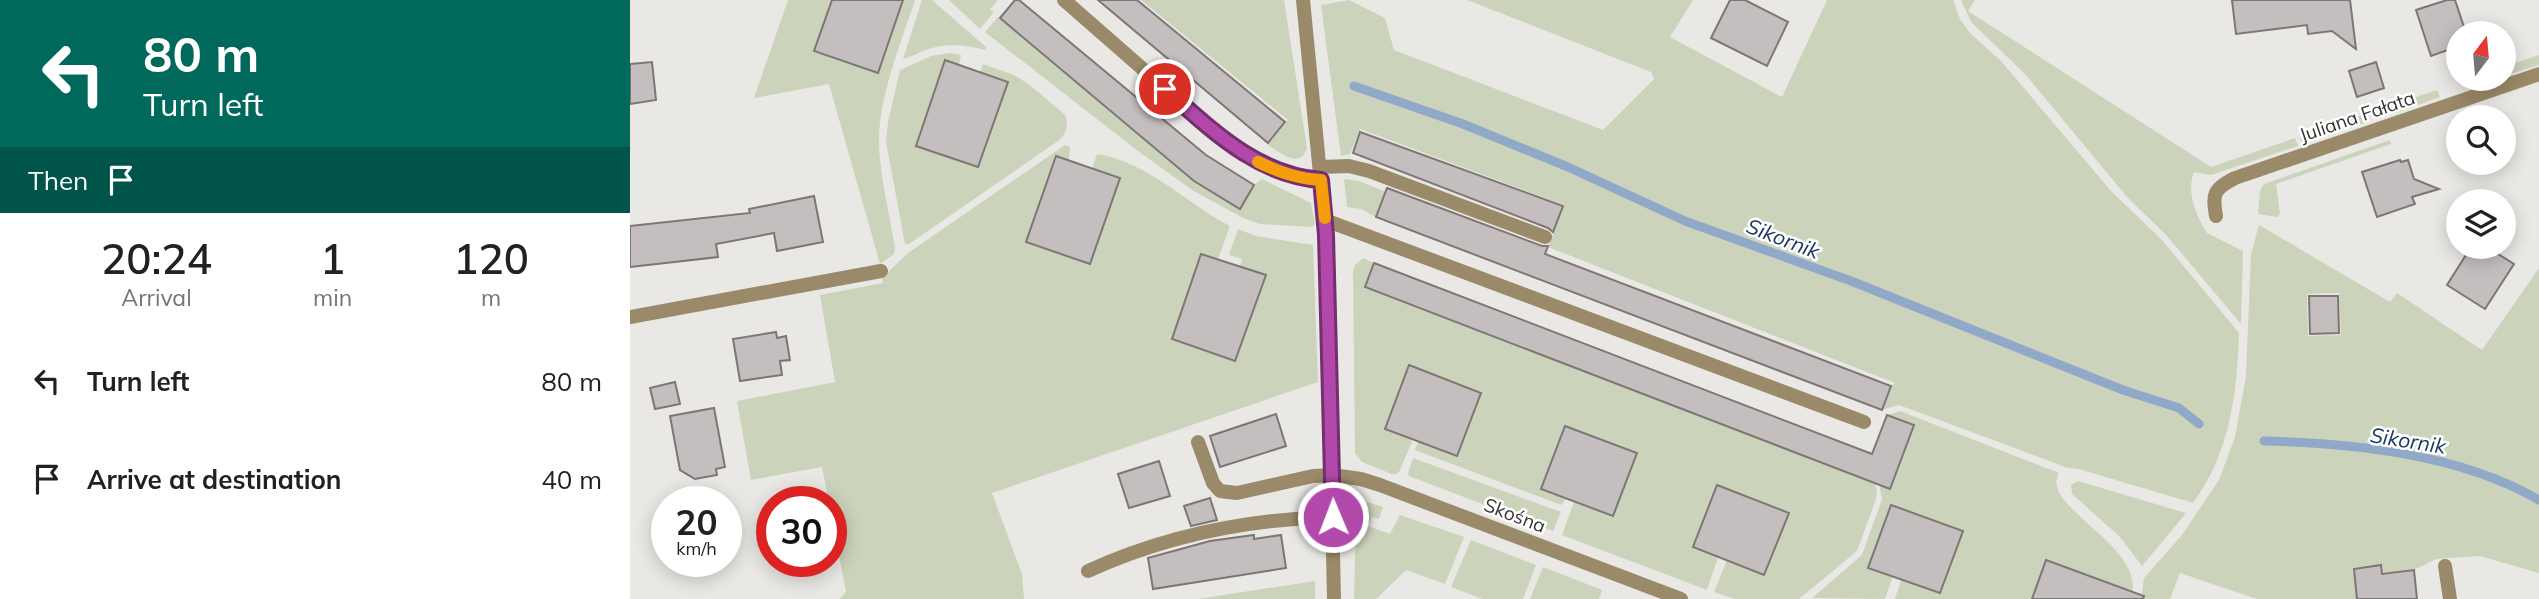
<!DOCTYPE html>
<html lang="en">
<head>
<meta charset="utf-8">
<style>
	:root { --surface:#fff; --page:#f2f2f2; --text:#202124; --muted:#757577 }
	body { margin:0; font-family:Mulish,sans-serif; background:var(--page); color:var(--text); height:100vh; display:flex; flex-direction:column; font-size:26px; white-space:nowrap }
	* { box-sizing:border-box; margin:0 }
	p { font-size:23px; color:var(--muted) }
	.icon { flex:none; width:38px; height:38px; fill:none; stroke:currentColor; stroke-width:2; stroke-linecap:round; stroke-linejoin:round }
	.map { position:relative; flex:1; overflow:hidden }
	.drawer { display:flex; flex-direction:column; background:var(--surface); width:630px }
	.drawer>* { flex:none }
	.guide { background:#00695c; color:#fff; overflow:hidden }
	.needle { width:46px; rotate:16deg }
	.buttons { position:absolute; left:1816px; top:21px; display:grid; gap:14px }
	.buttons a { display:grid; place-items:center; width:70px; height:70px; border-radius:50%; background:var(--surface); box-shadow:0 4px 18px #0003; font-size:35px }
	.speed { position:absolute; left:21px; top:486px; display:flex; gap:14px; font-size:35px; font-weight:700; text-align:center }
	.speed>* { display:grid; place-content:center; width:91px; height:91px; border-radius:50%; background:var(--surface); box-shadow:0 4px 18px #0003; line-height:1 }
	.speed small { font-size:18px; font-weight:400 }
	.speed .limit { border:10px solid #d22; background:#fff; color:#111 }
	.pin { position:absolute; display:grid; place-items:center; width:60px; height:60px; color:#fff; margin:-30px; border:4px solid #fff; border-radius:50%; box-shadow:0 2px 7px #0007 }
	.me { position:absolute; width:77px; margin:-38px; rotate:359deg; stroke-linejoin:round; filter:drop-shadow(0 0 5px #0008) }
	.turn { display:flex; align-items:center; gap:24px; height:147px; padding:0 28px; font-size:32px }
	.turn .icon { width:91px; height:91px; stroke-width:2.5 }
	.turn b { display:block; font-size:49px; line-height:60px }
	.then { display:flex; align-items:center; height:66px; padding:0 28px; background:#0003; gap:14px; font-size:26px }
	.eta { display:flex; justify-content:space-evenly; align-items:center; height:119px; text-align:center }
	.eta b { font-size:42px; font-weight:600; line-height:49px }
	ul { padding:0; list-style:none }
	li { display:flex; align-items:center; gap:21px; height:98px; padding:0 28px }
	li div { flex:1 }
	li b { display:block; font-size:26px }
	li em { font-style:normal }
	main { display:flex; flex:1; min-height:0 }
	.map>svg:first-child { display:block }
	.green { fill:#cbd3bb; fill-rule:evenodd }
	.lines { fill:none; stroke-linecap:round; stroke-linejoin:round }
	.stream { stroke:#91a9c8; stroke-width:9 }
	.building { fill:#c4bfbe; stroke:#7c7776; stroke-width:2 }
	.service { stroke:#9b8a69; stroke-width:14 }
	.minor { stroke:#9b8a69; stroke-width:14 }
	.route-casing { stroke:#732f6e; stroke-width:18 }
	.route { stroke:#b148aa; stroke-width:12 }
	.slow { stroke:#f59e0b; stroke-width:12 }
	.labels { text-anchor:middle; stroke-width:5; stroke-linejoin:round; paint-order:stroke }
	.street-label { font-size:19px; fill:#353432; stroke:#fff }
	.water-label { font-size:21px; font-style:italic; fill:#193963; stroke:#fff }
</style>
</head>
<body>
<main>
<section class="drawer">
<div class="guide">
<div class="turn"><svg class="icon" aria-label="left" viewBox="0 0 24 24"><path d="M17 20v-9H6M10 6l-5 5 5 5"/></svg><div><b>80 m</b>Turn left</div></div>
<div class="then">Then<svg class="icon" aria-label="arrive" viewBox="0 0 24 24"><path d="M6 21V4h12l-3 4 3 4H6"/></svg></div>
</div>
<div class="eta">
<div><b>20:24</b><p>Arrival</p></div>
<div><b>1</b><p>min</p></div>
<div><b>120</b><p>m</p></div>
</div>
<ul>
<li><svg class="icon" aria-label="left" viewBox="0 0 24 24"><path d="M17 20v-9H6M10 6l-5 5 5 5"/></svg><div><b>Turn left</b></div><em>80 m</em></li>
<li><svg class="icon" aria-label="arrive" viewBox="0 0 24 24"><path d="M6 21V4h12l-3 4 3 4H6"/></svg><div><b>Arrive at destination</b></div><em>40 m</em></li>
</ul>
</section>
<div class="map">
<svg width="1909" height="599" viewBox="0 0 1909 599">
	<rect width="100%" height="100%" fill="#eae8e4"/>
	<g class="green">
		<path d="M 158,0 L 202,0 L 185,51 L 248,73 L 273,0 L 285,0 C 271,43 249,96 249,141 C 249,172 260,216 265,248 L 264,254 L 250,264 L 199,84 L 124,98 Z"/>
		<path d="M 292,0 L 302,0 L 356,47 L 355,50 C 336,45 317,43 299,49 C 290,51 281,58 273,59 Z"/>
		<path d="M 319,0 L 368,0 L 360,10 L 364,12 L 350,29 Z"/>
		<path d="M 511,0 L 654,0 L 677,148 C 670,170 651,153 638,145 L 658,120 Z"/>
		<path d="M 719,0 L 755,18 L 764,50 L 973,130 L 1024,79 L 1021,72 L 837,0 L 1063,0 L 1040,37 L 1152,97 L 1197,0 L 1323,0 L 1330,19 L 1340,33 L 1371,61 L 1481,191 L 1532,240 L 1609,333 C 1607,394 1600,453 1563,503 L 1449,469 L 1438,468 L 1269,405 L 1251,410 L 1261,386 L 1265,383 L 918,247 L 934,205 L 730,129 L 720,154 L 711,156 L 691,5 Z"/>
		<path d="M 1331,0 L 1345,0 L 1338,11 L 1581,167 L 1665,138 L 1668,146 L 1581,175 L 1564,172 C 1556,193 1566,215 1577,233 L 1613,251 L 1611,324 L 1537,236 L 1497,197 L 1395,74 L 1341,22 Z"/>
		<path d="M 368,17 L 559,178 L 610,209 L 624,185 L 632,179 L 681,203 L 685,224 L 682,227 L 630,224 L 613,218 L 562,190 L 508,151 L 355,32 Z"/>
		<path d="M 320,53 L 331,55 L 329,65 L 315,61 L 286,146 L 348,167 L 378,82 L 350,72 L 353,64 L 384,75 L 400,85 L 435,115 C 439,124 436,135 428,141 L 279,244 L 275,244 L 256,142 L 258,122 L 270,70 L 301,56 Z"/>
		<path d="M 1909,55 L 1909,65 L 1874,76 L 1874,67 Z"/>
		<path d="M 1807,90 L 1810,97 L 1766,113 L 1759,106 Z"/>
		<path d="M 1735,114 L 1734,123 L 1672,144 L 1670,137 Z"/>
		<path d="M 1760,140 L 1761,144 L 1646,184 L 1650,214 L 1647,217 L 1628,214 L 1630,191 L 1634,184 Z"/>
		<path d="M 435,145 L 440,147 L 439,161 L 426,157 L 396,242 L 460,264 L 490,179 L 462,169 L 467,154 C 518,162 556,203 600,226 L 588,259 L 571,254 L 542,338 L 604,361 L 636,275 L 610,266 L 612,259 L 599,255 L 608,229 L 626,236 L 683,245 L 688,382 L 362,493 L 392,574 L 394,599 L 209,599 L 216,592 L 201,515 L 201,502 L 199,502 L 192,467 L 121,480 L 107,401 L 205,382 L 190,295 L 253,283 L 252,278 L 278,253 Z"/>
		<path d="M 714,179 L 729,181 L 756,192 L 746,217 L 731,209 L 717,207 Z"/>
		<path d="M 1629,225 L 1760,302 L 1767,293 L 1852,350 L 1909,268 L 1909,573 L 1850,556 L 1806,559 L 1784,570 L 1752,574 L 1750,566 L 1724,569 L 1727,599 L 1627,599 L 1550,573 L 1540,599 L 1511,599 L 1514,578 L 1552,535 L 1589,480 L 1605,437 L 1616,376 L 1621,254 ZM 1709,293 L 1711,335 L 1678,336 L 1677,294 Z"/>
		<path d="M 733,258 L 744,263 L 735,288 L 1228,476 L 1237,452 L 1247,491 L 1246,499 L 1227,551 L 1169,599 L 1104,599 L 1084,592 L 1097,560 L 1135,575 L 1159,513 L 1088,485 L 1064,547 L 1088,557 L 1077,590 L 932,535 L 944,502 L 983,516 L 1007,453 L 935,426 L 911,489 L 936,499 L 931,505 L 785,450 L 788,442 L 827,456 L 851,394 L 755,429 L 780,439 L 782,442 L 769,472 L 764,475 L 732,462 L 725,453 L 723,272 L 725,265 Z"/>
		<path d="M 1270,411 L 1429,473 C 1409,507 1514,544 1502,595 L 1402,599 L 1265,599 L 1271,580 L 1310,593 L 1333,531 L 1308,521 L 1306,527 L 1285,519 L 1287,514 L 1262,505 L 1238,568 L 1263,576 L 1255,599 L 1182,598 L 1232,555 L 1252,499 L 1243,452 L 1270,463 L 1284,426 L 1257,415 Z"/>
		<path d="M 783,458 L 931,512 L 923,531 L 779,476 L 778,473 Z"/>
		<path d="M 1448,481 L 1556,513 L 1512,566 L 1490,537 L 1442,494 L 1441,485 Z"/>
		<path d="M 737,502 L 753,507 L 749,519 L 742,517 L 738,526 L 760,534 L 770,515 L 834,537 L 815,584 L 776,570 L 746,599 L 724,599 L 726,512 L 731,503 Z"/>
		<path d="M 841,540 L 906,565 L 893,599 L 852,599 L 821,587 Z"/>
		<path d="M 913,567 L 972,590 L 969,599 L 900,599 Z"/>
		<path d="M 685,581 L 685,599 L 568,599 Z"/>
	</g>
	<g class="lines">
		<g class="stream">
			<path d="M 724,86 L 833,124 L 938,167 L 1055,221 L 1221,281 L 1493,390 L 1549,408 L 1569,424"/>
			<path d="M 1634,441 C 1723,443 1830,454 1909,500"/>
		</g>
	</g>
	<g class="building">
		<path d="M 202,0 L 273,0 L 248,73 L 184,51 Z"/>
		<path d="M 385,0 L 389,0 L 576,155 L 624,185 L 610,209 L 564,181 L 370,18 Z"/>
		<path d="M 468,0 L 507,0 L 655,122 L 638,143 Z"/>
		<path d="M 1100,0 L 1115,0 L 1158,22 L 1137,66 L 1081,38 Z"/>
		<path d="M 1602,0 L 1720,0 L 1726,49 L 1702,31 L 1678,34 L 1677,25 L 1606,34 Z"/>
		<path d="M 1817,0 L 1825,0 L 1836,33 L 1829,33 L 1829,46 L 1801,56 L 1786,10 Z"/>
		<path d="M 315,60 L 378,82 L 348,167 L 286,146 Z"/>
		<path d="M 22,62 L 26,100 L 0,104 L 0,64 Z"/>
		<path d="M 1746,62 L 1754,88 L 1727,97 L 1719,71 Z"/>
		<path d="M 730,132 L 933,206 L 923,232 L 918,228 L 723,153 Z"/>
		<path d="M 426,156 L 490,178 L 460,264 L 396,242 Z"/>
		<path d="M 1770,160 L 1771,162 L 1778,160 L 1784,179 L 1809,189 L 1782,197 L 1785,204 L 1747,217 L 1732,172 Z"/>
		<path d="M 757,188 L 912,246 L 918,246 L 915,254 L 1261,386 L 1252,410 L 746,217 Z"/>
		<path d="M 184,196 L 193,242 L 147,251 L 144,233 L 86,244 L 88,257 L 0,267 L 0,226 L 120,213 L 119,209 Z"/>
		<path d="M 1841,247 L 1857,247 L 1884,264 L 1855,309 L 1817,285 Z"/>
		<path d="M 571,254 L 636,275 L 605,361 L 542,339 Z"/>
		<path d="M 744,263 L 1242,454 L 1257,415 L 1284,425 L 1260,489 L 735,287 Z"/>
		<path d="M 1679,296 L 1708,296 L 1709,333 L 1680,334 Z"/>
		<path d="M 146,332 L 147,338 L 156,336 L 160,360 L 150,361 L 152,375 L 110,381 L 103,339 Z"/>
		<path d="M 779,365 L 851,393 L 827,456 L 755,429 Z"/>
		<path d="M 45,382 L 50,404 L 25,409 L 20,388 Z"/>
		<path d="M 84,408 L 95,467 L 86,469 L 87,475 L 65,479 L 50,470 L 40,416 Z"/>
		<path d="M 646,414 L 656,446 L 590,467 L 580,436 Z"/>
		<path d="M 935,426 L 1007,453 L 983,516 L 911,489 Z"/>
		<path d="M 529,461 L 540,496 L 499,508 L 488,474 Z"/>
		<path d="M 1087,485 L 1159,513 L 1134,575 L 1063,547 Z"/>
		<path d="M 580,498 L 587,520 L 561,526 L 554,506 Z"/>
		<path d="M 1261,505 L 1333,531 L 1310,593 L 1238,568 Z"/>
		<path d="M 624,535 L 624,539 L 651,535 L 656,568 L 523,589 L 518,558 L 580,541 Z"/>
		<path d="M 1416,560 L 1514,596 L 1513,599 L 1402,599 Z"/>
		<path d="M 1751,565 L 1752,574 L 1784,570 L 1787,599 L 1727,599 L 1724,569 Z"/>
	</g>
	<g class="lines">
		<g class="service">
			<path d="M 434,0 C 466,28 498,56 530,84 C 578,126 625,175 691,180"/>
			<path d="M 690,167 L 719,166 L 739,171 L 915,237"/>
			<path d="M 695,220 L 1234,422"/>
			<path d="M 0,317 L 251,271"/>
			<path d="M 568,442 L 583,483 L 590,491 L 607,493 L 683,476 L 702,475"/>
			<path d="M 1815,566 L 1820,599"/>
			<path d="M 458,571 C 535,536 619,519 703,517"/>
		</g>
		<g class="minor">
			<path d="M 673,0 L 696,235 L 704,599"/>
			<path d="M 1586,216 C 1582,193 1584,189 1605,178 L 1909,74"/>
			<path d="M 702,475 L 731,479 L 750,485 L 1051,599"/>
		</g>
	</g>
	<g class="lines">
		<g class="route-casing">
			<path id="route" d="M 535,89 C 581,129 626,175 691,180 L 696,235 L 703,517"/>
		</g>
		<use href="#route" class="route"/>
		<path class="slow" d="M 628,162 C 649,172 668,179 691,180 L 695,218"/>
	</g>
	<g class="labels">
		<g class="street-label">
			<text transform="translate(1727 116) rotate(-19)" y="7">Juliana Fałata</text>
			<text transform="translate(885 515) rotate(21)" y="7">Skośna</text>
		</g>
		<g class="water-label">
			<text transform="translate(1153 239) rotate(21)" y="7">Sikornik</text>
			<text transform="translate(1778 441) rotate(9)" y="7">Sikornik</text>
		</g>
	</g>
</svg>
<div class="buttons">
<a><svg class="needle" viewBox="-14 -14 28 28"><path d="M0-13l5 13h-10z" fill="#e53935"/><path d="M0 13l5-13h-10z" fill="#757577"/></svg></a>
<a><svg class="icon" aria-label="search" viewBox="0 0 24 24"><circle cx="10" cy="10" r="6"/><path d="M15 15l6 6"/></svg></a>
<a><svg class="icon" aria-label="layers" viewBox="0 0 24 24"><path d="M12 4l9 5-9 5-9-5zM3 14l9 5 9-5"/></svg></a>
</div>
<div class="speed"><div>20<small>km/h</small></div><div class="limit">30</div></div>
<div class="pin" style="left:535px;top:89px;background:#d93025"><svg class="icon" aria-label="arrive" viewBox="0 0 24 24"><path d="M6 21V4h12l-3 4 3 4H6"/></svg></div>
<svg class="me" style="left:703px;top:517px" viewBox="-20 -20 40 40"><circle r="17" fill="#b148aa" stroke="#fff" stroke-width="3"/><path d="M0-11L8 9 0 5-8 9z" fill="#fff"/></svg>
</div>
</main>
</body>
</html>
